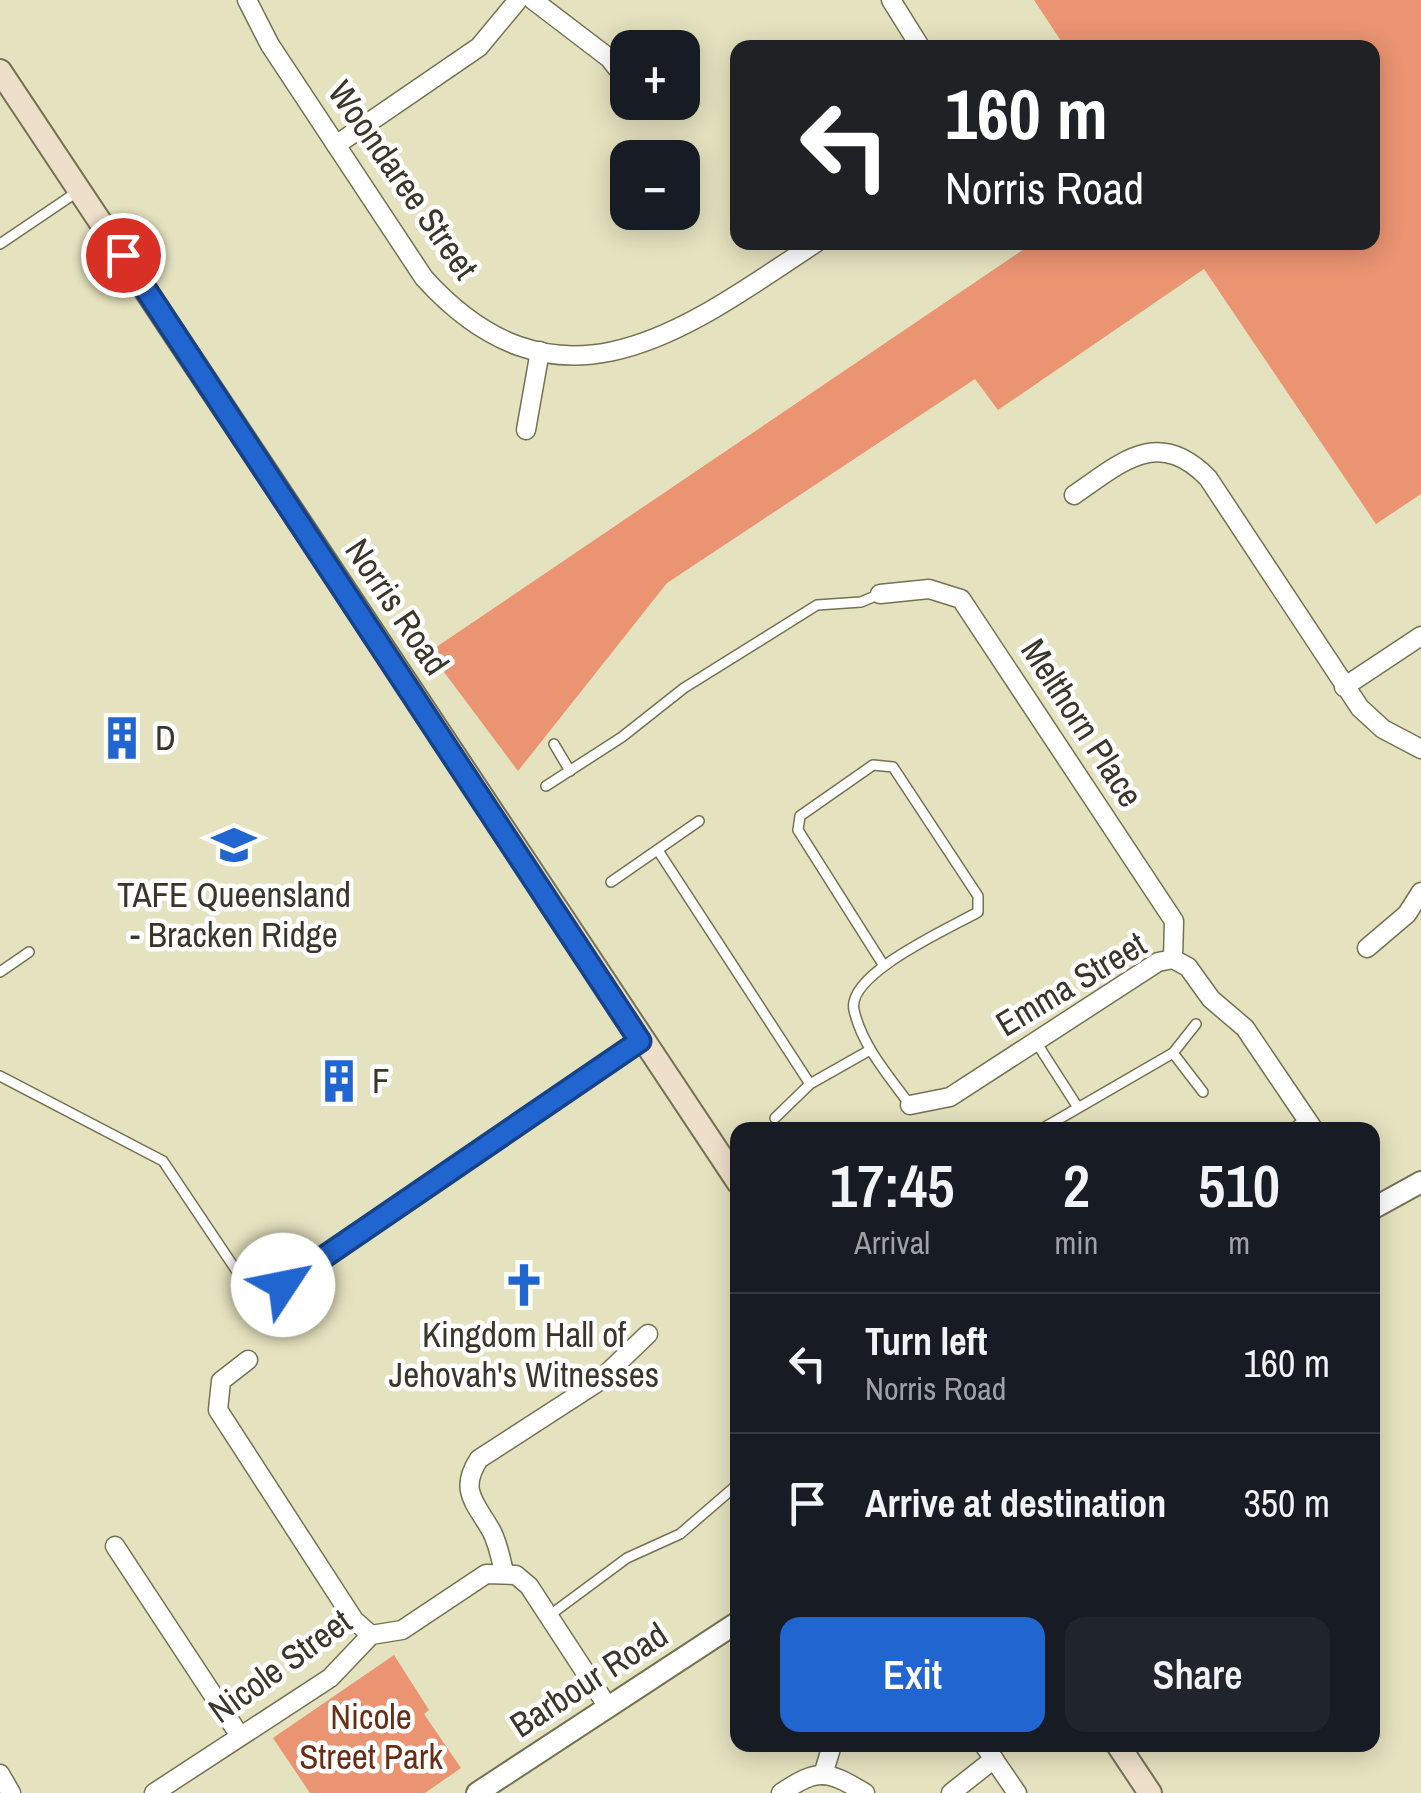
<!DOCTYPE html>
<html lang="en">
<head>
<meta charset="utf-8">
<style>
	:root { --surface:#171b24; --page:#20242c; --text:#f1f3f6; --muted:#9ea1a6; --line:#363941; --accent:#2165d1 }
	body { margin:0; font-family:"Archivo Narrow",sans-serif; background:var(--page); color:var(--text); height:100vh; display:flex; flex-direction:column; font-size:38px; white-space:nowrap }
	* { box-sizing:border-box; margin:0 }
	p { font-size:32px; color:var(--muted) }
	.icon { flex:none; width:55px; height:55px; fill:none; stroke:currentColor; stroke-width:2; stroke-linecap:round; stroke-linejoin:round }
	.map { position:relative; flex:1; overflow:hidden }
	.details { position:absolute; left:730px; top:1122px; width:650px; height:630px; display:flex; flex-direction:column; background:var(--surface); border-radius:20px; box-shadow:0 5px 25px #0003 }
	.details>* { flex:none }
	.hud { position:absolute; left:730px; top:40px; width:650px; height:210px; border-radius:20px; box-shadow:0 5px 25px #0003; background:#202124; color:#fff; overflow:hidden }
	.buttons { position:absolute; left:610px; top:30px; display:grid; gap:20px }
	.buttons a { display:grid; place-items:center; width:90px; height:90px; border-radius:20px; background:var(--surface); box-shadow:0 5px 25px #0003; font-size:50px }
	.pin { position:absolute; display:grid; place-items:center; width:85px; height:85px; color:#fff; margin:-42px; border:5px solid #fff; border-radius:50%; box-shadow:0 2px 10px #0007 }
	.me { position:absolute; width:110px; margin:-55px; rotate:56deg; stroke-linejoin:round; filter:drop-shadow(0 0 8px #0008) }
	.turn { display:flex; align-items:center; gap:35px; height:210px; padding:0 50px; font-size:45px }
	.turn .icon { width:130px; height:130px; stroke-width:2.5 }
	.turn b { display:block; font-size:70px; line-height:85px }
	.eta { display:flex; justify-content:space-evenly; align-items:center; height:170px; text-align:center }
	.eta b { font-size:60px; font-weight:600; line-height:70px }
	.primary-button { display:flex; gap:20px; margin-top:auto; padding:20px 50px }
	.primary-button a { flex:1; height:115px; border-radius:20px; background:var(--accent); color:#fff; font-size:40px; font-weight:600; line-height:115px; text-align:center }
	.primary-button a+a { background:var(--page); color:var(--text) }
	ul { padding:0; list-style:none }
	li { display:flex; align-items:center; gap:30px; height:140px; padding:0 50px; border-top:2px solid var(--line) }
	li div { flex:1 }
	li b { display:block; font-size:38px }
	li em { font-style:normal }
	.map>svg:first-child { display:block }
	.green { fill:#ea9472 }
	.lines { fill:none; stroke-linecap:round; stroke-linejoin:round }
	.service-casing { stroke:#747252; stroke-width:12 }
	.minor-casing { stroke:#747252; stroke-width:21 }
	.tertiary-casing { stroke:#747252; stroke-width:24 }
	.secondary-casing { stroke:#747252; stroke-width:26 }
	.service { stroke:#fff; stroke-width:9 }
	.minor { stroke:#fff; stroke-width:18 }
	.tertiary { stroke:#fff; stroke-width:20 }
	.secondary { stroke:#eedfca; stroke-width:22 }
	.route-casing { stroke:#154288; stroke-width:25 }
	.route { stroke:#2165d1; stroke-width:18 }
	.labels { text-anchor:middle; stroke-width:9; stroke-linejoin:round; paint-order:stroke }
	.street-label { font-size:35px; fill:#383729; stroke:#fff }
	.poi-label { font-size:35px; fill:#383729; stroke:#fff; text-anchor:start }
	.park-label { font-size:35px; fill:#692d14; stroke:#fff }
</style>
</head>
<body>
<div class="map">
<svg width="1421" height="1793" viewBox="0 0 1421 1793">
	<rect width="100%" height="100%" fill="#e5e2bf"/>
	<g class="green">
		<path d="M 1034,0 L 1421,0 L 1421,494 L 1376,524 L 1204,269 L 998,410 L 975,379 L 667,583 L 518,771 L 429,652 L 1033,243 L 1372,242 L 1372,48 L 1065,47 Z"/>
		<path d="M 394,1655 L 429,1710 L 424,1714 L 461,1768 L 425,1793 L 310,1793 L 273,1738 Z"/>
	</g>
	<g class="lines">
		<g class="service-casing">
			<g id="service">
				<path d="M 0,244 L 77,192"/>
				<path d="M 554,744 L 570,771"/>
				<path d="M 546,786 L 622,737 L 684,688 L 817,605 L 861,602 L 880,594"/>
				<path d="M 659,852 L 810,1084"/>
				<path d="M 611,882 L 699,821"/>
				<path d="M 884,966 L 798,830 L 800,816 L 873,765 L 893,767 L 978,896 L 978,912 C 950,928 846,974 854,1010 C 862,1046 889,1076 910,1105"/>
				<path d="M 0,972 L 29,952"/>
				<path d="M 1036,1042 L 1077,1106"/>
				<path d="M 1173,1053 L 1203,1092"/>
				<path d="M 0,1076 L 163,1161 L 240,1276 L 262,1289 L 283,1285 L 640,1041"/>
				<path d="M 775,1118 L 810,1084 L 870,1050"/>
				<path d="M 1040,1130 L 1173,1053 L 1196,1024"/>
				<path d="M 1291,1130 L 1306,1119"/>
				<path d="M 550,1615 L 627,1558 L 680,1534 L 738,1484"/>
			</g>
		</g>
		<g class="minor-casing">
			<g id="minor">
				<path d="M 247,0 L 270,45 L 424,278 C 560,428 686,329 817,242"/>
				<path d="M 533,0 L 609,58 L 628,82"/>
				<path d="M 891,0 L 921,48"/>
				<path d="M 336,145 L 479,47 L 518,0"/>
				<path d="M 526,430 L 540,351"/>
				<path d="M 1074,495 C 1122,462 1158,427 1208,478 L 1360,708 L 1383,729 L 1421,749"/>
				<path d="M 880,594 L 929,589 L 961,599 L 1174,921 L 1173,959"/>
				<path d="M 1344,687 L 1421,636"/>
				<path d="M 1367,948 L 1407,914 L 1421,892"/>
				<path d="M 910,1105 L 950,1097 L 1158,962 L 1173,959 L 1188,967 L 1211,999 L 1245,1028 L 1314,1130"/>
				<path d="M 248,1360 L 221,1381 L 218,1410 L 354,1620 L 371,1635"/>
				<path d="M 115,1546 L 240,1736"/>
				<path d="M 504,1572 C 501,1559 498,1544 492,1532 C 476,1503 458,1491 479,1459 L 598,1382 L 648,1334"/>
				<path d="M 984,1745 L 1017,1793"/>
				<path d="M 0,1774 L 11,1793"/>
				<path d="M 823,1775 L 832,1745"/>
				<path d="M 154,1793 L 330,1678 L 371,1635 L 402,1630 L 486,1574 L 516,1575 L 529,1586 L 608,1707"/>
				<path d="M 781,1793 C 818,1768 827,1770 865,1793"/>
				<path d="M 951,1793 L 994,1759"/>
			</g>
		</g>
		<g class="tertiary-casing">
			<g id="tertiary">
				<path d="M 1372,1209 L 1421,1182"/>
				<path d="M 477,1793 L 738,1622"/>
			</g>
		</g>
		<g class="secondary-casing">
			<g id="secondary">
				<path d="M 0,71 L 738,1182"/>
				<path d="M 1118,1745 L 1150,1793"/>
			</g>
		</g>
		<use href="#service" class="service"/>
		<use href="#minor" class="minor"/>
		<use href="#tertiary" class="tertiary"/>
		<use href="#secondary" class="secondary"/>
	</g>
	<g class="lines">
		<g class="route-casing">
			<path id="route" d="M 123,255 L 640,1041 L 283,1285"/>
		</g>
		<use href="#route" class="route"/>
	</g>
	<defs>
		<g id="building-bare" transform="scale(3.45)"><path d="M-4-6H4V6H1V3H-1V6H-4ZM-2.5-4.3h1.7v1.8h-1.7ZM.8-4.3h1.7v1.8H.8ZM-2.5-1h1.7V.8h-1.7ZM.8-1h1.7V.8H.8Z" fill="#2165d1" stroke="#fff" stroke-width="2.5" paint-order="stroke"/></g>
		<g id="university-bare" transform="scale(3.45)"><path d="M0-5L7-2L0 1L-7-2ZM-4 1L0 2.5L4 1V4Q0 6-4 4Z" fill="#2165d1" stroke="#fff" stroke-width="2.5" paint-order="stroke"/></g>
		<g id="church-bare" transform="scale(3.45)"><path d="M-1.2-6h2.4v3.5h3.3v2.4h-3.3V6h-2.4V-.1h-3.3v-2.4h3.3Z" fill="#2165d1" stroke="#fff" stroke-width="2.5" paint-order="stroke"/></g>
	</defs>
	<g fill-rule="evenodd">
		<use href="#building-bare" x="122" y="738"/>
		<use href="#university-bare" x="234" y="845"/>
		<use href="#building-bare" x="339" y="1081"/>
		<use href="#church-bare" x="524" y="1285"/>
	</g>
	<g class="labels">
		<g class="street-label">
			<text transform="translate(403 180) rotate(55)" y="12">Woondaree Street</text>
			<text transform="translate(397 607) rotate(56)" y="12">Norris Road</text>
			<text transform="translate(1082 723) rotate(57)" y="12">Melthorn Place</text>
			<text transform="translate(1071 984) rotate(-31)" y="12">Emma Street</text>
			<text transform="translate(280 1666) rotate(-36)" y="12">Nicole Street</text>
			<text transform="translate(589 1680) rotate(-33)" y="12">Barbour Road</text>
		</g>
		<g class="poi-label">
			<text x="155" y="750">D</text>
			<text x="234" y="907" text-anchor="middle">TAFE Queensland<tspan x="234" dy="40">- Bracken Ridge</tspan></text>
			<text x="372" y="1093">F</text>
			<text x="524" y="1347" text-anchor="middle">Kingdom Hall of<tspan x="524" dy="40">Jehovah's Witnesses</tspan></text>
		</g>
		<g class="park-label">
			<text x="371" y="1729">Nicole<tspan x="371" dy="40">Street Park</tspan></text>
		</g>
	</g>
</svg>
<div class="buttons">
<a>+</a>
<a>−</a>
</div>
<div class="pin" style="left:123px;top:255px;background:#d93025"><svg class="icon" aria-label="arrive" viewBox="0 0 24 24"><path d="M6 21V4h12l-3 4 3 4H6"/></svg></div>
<svg class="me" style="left:283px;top:1285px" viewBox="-20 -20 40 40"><circle r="19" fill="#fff"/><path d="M0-13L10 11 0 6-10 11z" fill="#2165d1"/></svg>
<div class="hud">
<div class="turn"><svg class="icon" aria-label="left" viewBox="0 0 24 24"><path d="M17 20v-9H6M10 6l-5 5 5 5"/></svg><div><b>160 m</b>Norris Road</div></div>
</div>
<section class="details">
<div class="eta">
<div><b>17:45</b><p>Arrival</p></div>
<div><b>2</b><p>min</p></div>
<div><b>510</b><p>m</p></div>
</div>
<ul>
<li><svg class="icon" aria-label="left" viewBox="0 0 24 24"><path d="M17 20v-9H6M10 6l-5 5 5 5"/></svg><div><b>Turn left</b><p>Norris Road</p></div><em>160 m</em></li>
<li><svg class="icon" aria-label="arrive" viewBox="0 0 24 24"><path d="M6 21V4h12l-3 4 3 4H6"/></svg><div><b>Arrive at destination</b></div><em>350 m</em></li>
</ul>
<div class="primary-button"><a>Exit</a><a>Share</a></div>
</section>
</div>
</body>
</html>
